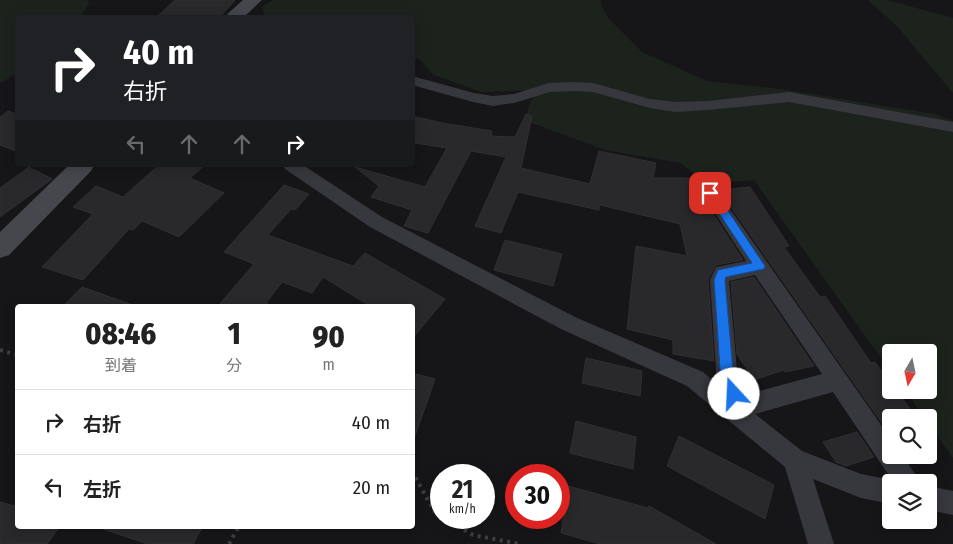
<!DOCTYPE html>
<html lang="ja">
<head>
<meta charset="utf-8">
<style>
	:root { --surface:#fff; --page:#f6f6f6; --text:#222; --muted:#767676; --line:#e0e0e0 }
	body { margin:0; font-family:"Fira Sans Condensed","Noto Sans JP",sans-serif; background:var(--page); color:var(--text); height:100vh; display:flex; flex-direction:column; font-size:19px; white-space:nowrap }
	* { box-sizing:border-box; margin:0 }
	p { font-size:16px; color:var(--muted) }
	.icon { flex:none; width:28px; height:28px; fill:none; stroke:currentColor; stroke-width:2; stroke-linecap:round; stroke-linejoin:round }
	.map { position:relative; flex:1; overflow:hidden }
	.details { position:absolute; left:15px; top:304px; width:400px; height:225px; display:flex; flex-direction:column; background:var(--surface); border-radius:5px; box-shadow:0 2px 12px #0003 }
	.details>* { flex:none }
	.hud { position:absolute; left:15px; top:15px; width:400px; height:152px; border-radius:5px; box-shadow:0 2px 12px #0003; background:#202124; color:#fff; overflow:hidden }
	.needle { width:32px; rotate:189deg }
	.controls { position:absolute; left:882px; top:344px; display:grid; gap:10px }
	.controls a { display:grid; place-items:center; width:55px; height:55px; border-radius:5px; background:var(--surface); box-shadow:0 2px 12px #0003; font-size:25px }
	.speed { position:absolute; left:430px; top:464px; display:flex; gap:10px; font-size:25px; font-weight:700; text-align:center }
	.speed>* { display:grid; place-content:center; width:65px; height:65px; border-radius:50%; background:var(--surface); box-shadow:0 2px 12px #0003; line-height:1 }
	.speed small { font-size:12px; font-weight:400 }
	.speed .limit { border:8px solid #d22; background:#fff; color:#111 }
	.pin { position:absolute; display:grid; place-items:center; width:42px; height:42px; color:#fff; margin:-21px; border-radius:10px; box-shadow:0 2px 8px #0006 }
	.me { position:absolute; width:55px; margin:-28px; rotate:340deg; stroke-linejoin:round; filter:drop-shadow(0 0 4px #0008) }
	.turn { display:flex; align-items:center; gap:18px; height:105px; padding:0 25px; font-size:22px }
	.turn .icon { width:65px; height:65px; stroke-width:2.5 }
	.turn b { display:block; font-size:35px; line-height:42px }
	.lanes { display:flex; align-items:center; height:48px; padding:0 25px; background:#0003; justify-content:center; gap:25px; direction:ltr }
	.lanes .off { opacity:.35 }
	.eta { display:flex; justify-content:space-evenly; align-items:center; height:85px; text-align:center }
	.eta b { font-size:30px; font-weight:800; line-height:35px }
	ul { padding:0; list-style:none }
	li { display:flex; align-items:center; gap:15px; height:65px; padding:0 25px; border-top:1px solid var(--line) }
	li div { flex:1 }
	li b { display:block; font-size:19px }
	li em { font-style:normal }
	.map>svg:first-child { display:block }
	.green { fill:#1c231d }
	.building { fill:#29292c; stroke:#303034 }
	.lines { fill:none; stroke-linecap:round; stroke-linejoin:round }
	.path { stroke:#3d3f44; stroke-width:4; stroke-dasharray:3 4.5; stroke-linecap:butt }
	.street { fill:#37383d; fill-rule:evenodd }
	.secondary { fill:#45474d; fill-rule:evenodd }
	.route { fill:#1a73e8; stroke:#114b97 }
</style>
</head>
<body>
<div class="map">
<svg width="953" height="544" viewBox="0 0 953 544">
	<rect width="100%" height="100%" fill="#161618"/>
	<g class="green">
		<path d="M 0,0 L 88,0 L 89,4 L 80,17 L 18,18 L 17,73 L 0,83 Z"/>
		<path d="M 273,0 L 602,0 L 600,1 L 608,18 L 642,52 L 707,81 L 780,89 L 934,114 L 953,121 L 953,458 L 929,424 L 929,418 L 924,417 L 904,390 L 929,390 L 929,352 L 891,352 L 891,372 L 754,180 L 706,184 L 681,163 L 605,150 L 524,120 L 535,90 L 481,92 L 434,75 L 418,58 L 413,59 L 412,18 L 265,17 L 262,7 Z"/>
		<path d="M 868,0 L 887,0 L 953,18 L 953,93 L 897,26 Z"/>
	</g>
	<g class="building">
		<path d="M 175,0 L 235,0 L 219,18 L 156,18 Z"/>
		<path d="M 8,111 L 18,115 L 18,152 L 0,145 L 0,117 Z"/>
		<path d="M 526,114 L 532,116 L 521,168 L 590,184 L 599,151 L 656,163 L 653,178 L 695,178 L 700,194 L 743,260 L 716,265 L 708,279 L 714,361 L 673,354 L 673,340 L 627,329 L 636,246 L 687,256 L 680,224 L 600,205 L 599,210 L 518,192 L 501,233 L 475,226 L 506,157 L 471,151 L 428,233 L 404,226 L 412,210 L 371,197 L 379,186 L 355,167 L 425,187 L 447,148 L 415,143 L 415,136 L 412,135 L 412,116 L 442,123 L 492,131 L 491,136 L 515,137 Z"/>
		<path d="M 159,165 L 205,165 L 190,178 L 224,193 L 179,237 L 142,221 L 133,230 L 129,229 L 83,280 L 42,267 L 93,214 L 73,207 L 96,186 L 123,197 Z"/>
		<path d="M 29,167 L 52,179 L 0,217 L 0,188 Z"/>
		<path d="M 284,185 L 309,194 L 295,210 L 291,209 L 268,235 L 353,266 L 365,253 L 445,299 L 412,339 L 412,306 L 370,306 L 323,277 L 312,293 L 282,282 L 266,303 L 272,306 L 218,306 L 254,264 L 224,252 Z"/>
		<path d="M 750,187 L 789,246 L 784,247 L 820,297 L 825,296 L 871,363 L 875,362 L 891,384 L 891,390 L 896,390 L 917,418 L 891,418 L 891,424 L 884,426 L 719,190 Z"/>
		<path d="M 505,240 L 562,254 L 553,286 L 494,270 Z"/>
		<path d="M 754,277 L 814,366 L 785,372 L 784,370 L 754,380 L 737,354 L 731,282 Z"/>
		<path d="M 82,287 L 130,304 L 130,306 L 63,306 Z"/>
		<path d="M 586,358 L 642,371 L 640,396 L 582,383 Z"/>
		<path d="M 412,373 L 435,379 L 415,436 L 412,436 Z"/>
		<path d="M 576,421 L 636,437 L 633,469 L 570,453 Z"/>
		<path d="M 857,432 L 874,457 L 846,466 L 836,462 L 823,442 Z"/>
		<path d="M 679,436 L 774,485 L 765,519 L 667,466 Z"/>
		<path d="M 568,486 L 648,508 L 649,506 L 716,544 L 600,544 L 561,533 Z"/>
		<path d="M 0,502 L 18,507 L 18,526 L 60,526 L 47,544 L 0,544 Z"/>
		<path d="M 104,526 L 203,526 L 193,544 L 148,544 L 103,529 Z"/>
	</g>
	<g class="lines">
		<g class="path">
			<path d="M 0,350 L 18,355"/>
			<path d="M 412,471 L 434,511 L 441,515"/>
			<path d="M 445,518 L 473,535 L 520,544"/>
			<path d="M 229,544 L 239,526"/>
		</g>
		<g class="street">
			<path d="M 412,76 L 474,93 L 493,96 L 514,94 L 549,83 L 574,82 L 593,83 L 650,99 L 676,102 L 708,101 L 789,92 L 953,122 L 953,132 L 789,102 L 708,110 L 676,112 L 650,108 L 593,92 L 574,91 L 550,92 L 514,103 L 493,106 L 473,102 L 412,85 Z"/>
			<path d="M 283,165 L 303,165 L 382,217 L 575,317 L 703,372 L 717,384 L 710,280 L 716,267 L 746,261 L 702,193 L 704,189 L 710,187 L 716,189 L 891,439 L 891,455 L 902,455 L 915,474 L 919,482 L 891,482 L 891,504 L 861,498 L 813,479 L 834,544 L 808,544 L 785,467 L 687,386 L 561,329 L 370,227 L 285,169 ZM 755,275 L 822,374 L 756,392 L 747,392 L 738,381 L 729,281 ZM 833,392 L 892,480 L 861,474 L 802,451 L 755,414 Z"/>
			<path d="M 929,486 L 953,491 L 953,515 L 929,510 Z"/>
		</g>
		<g class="secondary">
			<path d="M 243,0 L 262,0 L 243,18 L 223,18 Z"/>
			<path d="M 69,165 L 94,165 L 91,171 L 9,255 L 0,258 L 0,232 Z"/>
		</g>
	</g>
	<path class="route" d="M 710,189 L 714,190 L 765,266 L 764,269 L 726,277 L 725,280 L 734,382 L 741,394 L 739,398 L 734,400 L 730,398 L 721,384 L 714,280 L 718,270 L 752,263 L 707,195 L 705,193 Z"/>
</svg>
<div class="controls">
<a><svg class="needle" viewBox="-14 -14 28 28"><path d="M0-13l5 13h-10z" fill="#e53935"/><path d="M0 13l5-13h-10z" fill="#767676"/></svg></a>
<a><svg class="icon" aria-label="search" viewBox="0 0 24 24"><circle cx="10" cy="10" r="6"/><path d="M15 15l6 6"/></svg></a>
<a><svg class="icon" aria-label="layers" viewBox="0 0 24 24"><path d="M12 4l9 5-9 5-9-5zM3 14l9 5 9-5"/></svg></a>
</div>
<div class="speed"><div>21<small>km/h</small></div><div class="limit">30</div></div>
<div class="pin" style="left:710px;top:193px;background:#d93025"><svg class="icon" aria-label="arrive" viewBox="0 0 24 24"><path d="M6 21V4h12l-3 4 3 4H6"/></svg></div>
<svg class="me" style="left:734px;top:394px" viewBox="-20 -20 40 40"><circle r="19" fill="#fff"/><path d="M0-13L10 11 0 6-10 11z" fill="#1a73e8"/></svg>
<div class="hud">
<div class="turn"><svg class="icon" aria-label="right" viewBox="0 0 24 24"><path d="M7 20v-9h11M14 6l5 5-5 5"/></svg><div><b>40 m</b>右折</div></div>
<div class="lanes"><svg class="icon off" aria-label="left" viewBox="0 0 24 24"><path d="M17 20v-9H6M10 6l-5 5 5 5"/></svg><svg class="icon off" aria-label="ahead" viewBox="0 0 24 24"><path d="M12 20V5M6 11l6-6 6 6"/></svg><svg class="icon off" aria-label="ahead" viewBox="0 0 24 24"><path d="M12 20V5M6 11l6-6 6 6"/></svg><svg class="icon" aria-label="right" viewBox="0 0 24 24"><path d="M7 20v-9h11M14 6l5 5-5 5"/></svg></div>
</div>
<section class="details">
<div class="eta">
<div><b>08:46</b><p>到着</p></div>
<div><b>1</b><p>分</p></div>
<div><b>90</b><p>m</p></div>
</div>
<ul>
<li><svg class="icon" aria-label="right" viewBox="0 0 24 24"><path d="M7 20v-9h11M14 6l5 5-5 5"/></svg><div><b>右折</b></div><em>40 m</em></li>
<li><svg class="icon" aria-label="left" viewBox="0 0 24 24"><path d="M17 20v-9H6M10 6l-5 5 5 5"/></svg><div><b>左折</b></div><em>20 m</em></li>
</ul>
</section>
</div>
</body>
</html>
